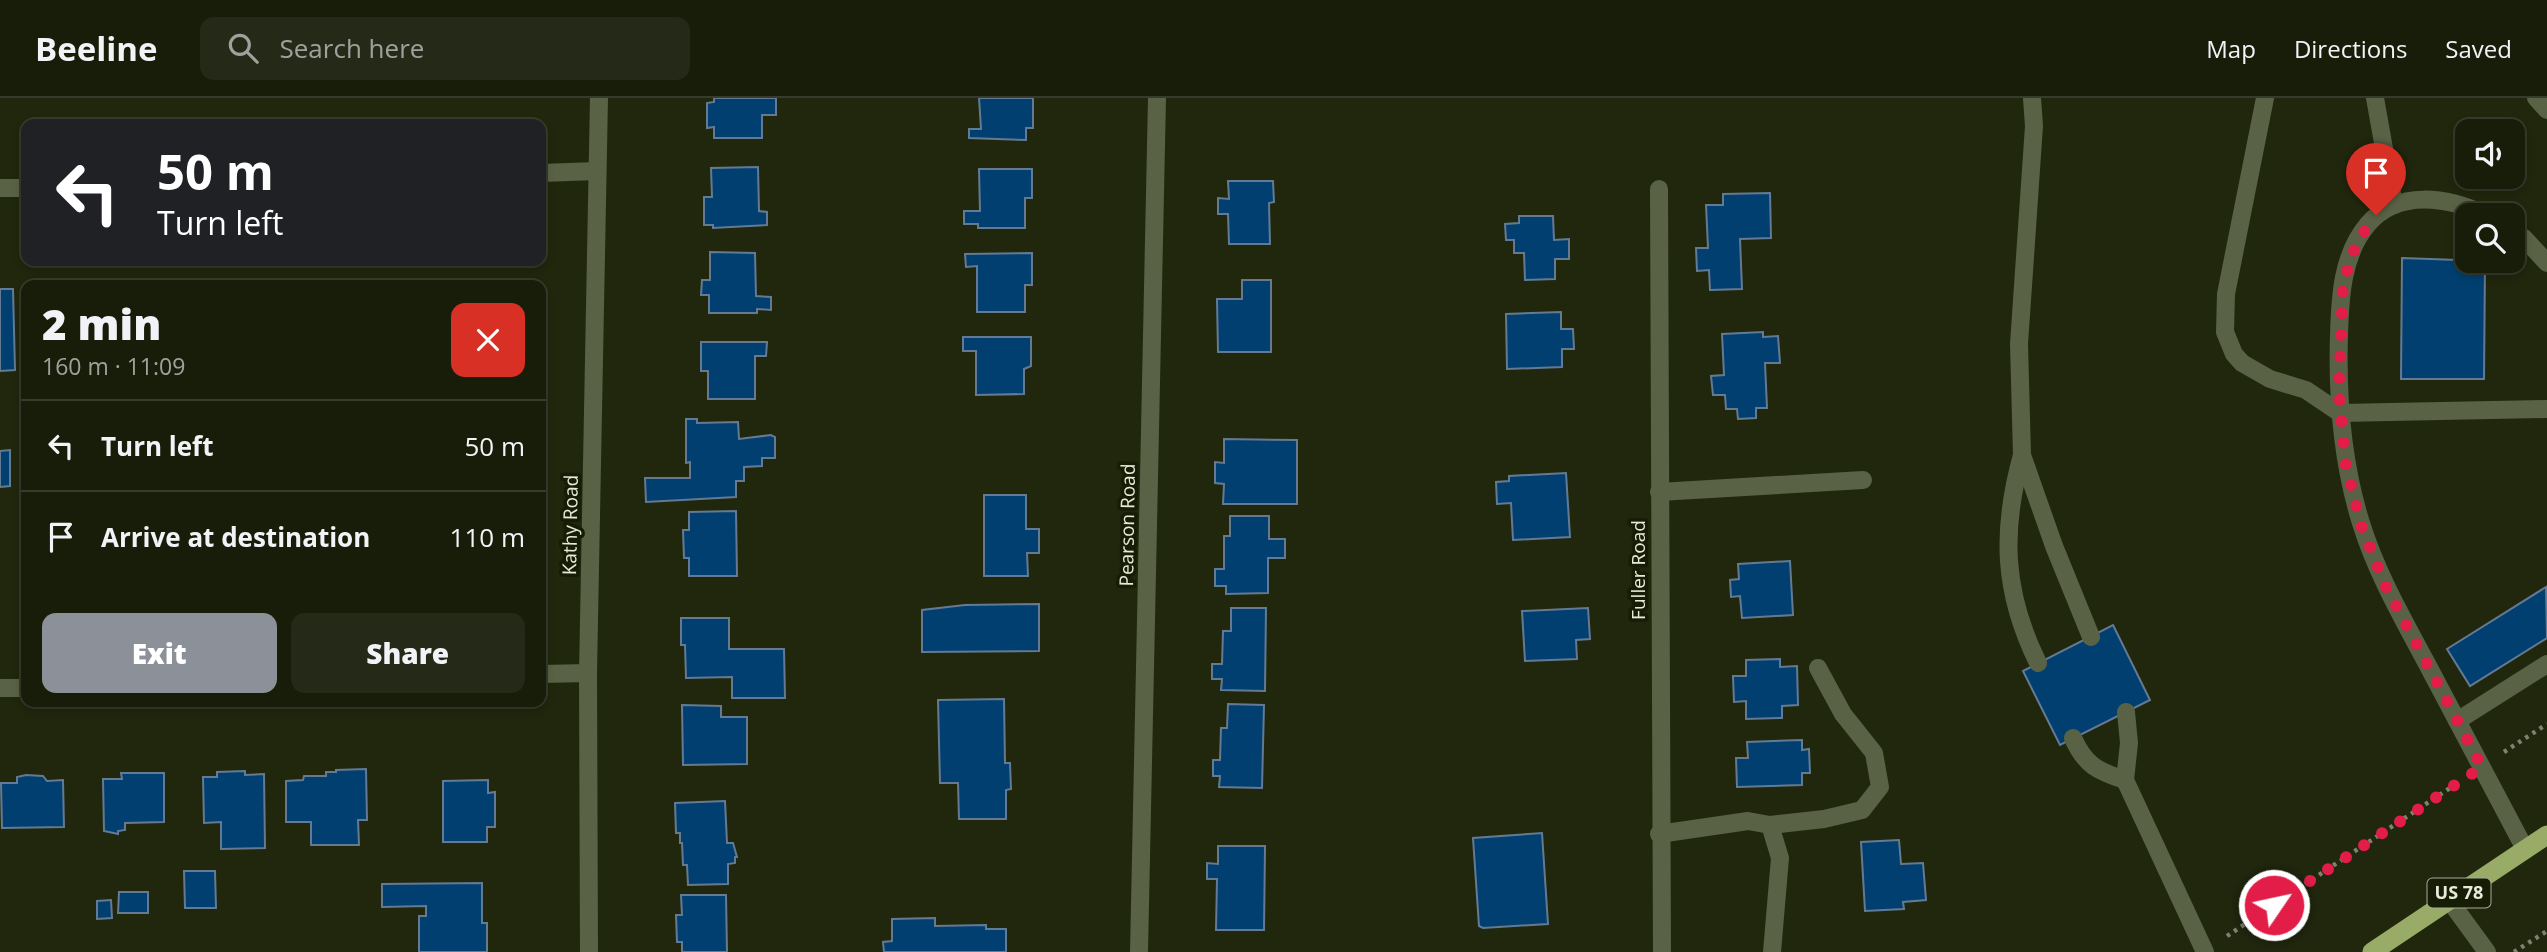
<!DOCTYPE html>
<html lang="en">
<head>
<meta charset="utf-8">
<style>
	:root { --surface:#181d0a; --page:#252a18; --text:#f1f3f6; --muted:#9fa29c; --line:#363b2b; --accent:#8c9099 }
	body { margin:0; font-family:"Open Sans",sans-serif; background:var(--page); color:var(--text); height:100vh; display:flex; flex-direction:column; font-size:26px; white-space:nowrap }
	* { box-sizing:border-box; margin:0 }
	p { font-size:23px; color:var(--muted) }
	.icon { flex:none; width:38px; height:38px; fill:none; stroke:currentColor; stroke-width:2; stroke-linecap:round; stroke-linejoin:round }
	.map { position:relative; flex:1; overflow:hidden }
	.details { position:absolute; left:21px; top:182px; width:525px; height:427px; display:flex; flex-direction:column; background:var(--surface); border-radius:14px; box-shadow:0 4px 10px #0003,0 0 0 2px var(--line) }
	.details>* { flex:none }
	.hud { position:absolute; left:21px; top:21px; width:525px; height:147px; border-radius:14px; box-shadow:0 4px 10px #0003,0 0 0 2px var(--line); background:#202124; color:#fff; overflow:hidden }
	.fabs { position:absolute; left:2455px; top:21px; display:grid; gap:14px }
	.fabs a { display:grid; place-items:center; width:70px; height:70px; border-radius:14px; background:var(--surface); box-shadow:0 4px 10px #0003,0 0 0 2px var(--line); font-size:35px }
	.pin { position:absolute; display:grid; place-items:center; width:60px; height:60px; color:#fff; margin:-72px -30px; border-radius:50% 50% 50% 0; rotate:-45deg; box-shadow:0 0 7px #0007 }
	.pin .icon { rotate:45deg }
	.me { position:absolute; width:77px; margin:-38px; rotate:56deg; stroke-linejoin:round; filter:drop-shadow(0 0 5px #0008) }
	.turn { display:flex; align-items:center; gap:24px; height:147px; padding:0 21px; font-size:32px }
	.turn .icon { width:91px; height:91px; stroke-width:2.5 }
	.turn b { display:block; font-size:49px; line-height:60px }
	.round { display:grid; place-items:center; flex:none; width:74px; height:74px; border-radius:14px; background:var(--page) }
	.summary { display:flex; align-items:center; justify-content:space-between; height:119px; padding:0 21px }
	h1 { font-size:42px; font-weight:800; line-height:52px }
	.primary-button { display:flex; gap:14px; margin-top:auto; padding:14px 21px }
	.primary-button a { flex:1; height:80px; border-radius:14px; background:var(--accent); color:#fff; font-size:28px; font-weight:800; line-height:80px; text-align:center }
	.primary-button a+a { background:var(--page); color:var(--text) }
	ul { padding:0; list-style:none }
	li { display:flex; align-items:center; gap:21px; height:91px; padding:0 21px; border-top:2px solid var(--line) }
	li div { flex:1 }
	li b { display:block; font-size:26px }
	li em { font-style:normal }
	header { display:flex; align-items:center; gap:42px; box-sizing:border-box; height:98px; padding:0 35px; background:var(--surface); border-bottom:2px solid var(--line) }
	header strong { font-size:33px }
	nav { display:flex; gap:38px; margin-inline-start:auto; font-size:24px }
	.search { width:490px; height:63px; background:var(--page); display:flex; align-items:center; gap:18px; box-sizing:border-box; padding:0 24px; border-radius:14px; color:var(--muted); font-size:26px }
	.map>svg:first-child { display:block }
	.building { fill:#013f70; stroke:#647a92; stroke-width:2 }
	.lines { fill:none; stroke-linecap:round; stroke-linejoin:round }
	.path { stroke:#7d836e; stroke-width:4.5; stroke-dasharray:3.5 5; stroke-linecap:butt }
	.service { stroke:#596245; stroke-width:18 }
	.minor { stroke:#596245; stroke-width:18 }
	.trunk { stroke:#98ac68; stroke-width:19 }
	.route { stroke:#e11d48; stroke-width:12; stroke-dasharray:0 21.6 }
	.labels { text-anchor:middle; stroke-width:7; stroke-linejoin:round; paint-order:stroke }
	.shield { fill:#171d04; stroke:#a7ac9a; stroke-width:2 }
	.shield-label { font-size:18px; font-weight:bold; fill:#e5eada }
	.street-label { font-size:19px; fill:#e5eada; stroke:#171d04 }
</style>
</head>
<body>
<header>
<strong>Beeline</strong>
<div class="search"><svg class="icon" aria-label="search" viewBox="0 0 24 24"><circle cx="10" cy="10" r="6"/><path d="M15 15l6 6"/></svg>Search here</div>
<nav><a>Map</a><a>Directions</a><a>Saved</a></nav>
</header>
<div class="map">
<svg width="2547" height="854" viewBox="0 0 2547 854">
	<rect width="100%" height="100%" fill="#20270d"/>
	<g class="building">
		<path d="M 714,0 L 776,0 L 776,17 L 762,17 L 762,40 L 714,40 L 714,29 L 707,30 L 707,5 L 714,4 Z"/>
		<path d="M 979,0 L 1033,0 L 1033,30 L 1026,30 L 1026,42 L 969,40 L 969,31 L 981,31 Z"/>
		<path d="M 758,69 L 759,113 L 767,114 L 767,127 L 713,130 L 713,127 L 704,127 L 704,99 L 712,99 L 711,70 Z"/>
		<path d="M 979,71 L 1032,71 L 1032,100 L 1025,100 L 1025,130 L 978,130 L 978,126 L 964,126 L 964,113 L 980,113 Z"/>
		<path d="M 1228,83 L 1273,83 L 1274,104 L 1269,105 L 1270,146 L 1229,146 L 1228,116 L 1218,116 L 1218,100 L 1229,101 Z"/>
		<path d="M 1770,95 L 1771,140 L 1740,141 L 1742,191 L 1710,192 L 1709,172 L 1697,173 L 1696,150 L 1708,150 L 1706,107 L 1723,107 L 1723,96 Z"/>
		<path d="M 1519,118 L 1553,118 L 1554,142 L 1569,141 L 1569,161 L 1555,161 L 1555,181 L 1525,182 L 1524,155 L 1514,155 L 1514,142 L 1506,142 L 1505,126 L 1519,125 Z"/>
		<path d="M 710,154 L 755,155 L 756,198 L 771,199 L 771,212 L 757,211 L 757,215 L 709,215 L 709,197 L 701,197 L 702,182 L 710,182 Z"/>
		<path d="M 1032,155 L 1032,187 L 1025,187 L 1025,214 L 977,214 L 977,168 L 966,169 L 965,156 Z"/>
		<path d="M 2402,160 L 2485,163 L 2484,281 L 2401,281 Z"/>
		<path d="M 390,181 L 390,186 L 411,187 L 347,187 L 362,187 L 362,182 Z"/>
		<path d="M 1242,182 L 1271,182 L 1271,254 L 1218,254 L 1217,201 L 1242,201 Z"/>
		<path d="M 182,183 L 182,186 L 208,187 L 153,187 L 153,184 Z"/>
		<path d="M 0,191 L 13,191 L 15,272 L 0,273 Z"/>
		<path d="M 1561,214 L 1561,231 L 1573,231 L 1574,251 L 1562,251 L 1562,269 L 1507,271 L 1506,216 Z"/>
		<path d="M 1763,234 L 1763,239 L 1778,238 L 1780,265 L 1765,265 L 1767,310 L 1756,310 L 1756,320 L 1738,321 L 1737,311 L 1726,311 L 1725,297 L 1713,297 L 1711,278 L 1724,277 L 1722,236 Z"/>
		<path d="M 963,239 L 1031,239 L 1031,268 L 1024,271 L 1024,296 L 976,297 L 976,253 L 963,253 Z"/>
		<path d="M 701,244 L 767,244 L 766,258 L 755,258 L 755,301 L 708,301 L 708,273 L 701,273 Z"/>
		<path d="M 686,321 L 697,321 L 697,325 L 738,324 L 739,341 L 771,337 L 775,339 L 775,360 L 762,360 L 762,368 L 744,369 L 744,383 L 736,383 L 736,399 L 646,404 L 645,380 L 690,380 L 690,364 L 686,365 Z"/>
		<path d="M 1224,341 L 1297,342 L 1297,406 L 1223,406 L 1224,386 L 1215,385 L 1215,364 L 1224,365 Z"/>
		<path d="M 10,352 L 10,388 L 0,389 L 0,353 Z"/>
		<path d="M 1566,375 L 1570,439 L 1513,442 L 1511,405 L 1497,406 L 1496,384 L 1509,383 L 1509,378 Z"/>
		<path d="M 984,397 L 1026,397 L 1026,431 L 1039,431 L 1039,455 L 1027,455 L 1028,478 L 984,478 Z"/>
		<path d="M 736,413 L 737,478 L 689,478 L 689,460 L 684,460 L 683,432 L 689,432 L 689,414 Z"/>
		<path d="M 1230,418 L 1269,418 L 1269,441 L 1285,441 L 1285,460 L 1268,460 L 1268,495 L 1226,496 L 1226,488 L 1215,488 L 1215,471 L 1224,471 L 1224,438 L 1230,438 Z"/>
		<path d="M 1790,463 L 1793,517 L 1742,520 L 1740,498 L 1731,499 L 1730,482 L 1739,481 L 1738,466 Z"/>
		<path d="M 2546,489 L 2547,540 L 2470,588 L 2447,551 Z"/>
		<path d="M 1039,506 L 1039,553 L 922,554 L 922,512 L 965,507 Z"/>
		<path d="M 1231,510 L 1266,510 L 1265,593 L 1221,592 L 1222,581 L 1212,581 L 1212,566 L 1222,566 L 1223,533 L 1231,533 Z"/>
		<path d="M 1588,510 L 1590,541 L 1576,542 L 1577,561 L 1525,563 L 1522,513 Z"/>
		<path d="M 681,520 L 729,520 L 729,551 L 784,551 L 785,600 L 732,600 L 732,579 L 686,580 L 685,547 L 681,547 Z"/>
		<path d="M 2113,527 L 2150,602 L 2060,647 L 2023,573 Z"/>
		<path d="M 1780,561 L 1780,569 L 1797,568 L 1798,607 L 1782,608 L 1782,620 L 1746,621 L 1746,603 L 1734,604 L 1733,578 L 1746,578 L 1746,562 Z"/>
		<path d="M 1004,601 L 1005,665 L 1010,665 L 1011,691 L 1006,692 L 1006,721 L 959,721 L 958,685 L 940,685 L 938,602 Z"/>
		<path d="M 1228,606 L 1264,607 L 1262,690 L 1219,689 L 1220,678 L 1213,678 L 1213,662 L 1220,662 L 1221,630 L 1227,630 Z"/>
		<path d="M 682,607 L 721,608 L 721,619 L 747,619 L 747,666 L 683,667 Z"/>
		<path d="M 1802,642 L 1802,652 L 1809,651 L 1810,675 L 1802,675 L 1802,687 L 1737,689 L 1736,660 L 1748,660 L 1747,644 Z"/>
		<path d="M 366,671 L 367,722 L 358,722 L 359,747 L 311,747 L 311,724 L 286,724 L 286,683 L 303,682 L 304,678 L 326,678 L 326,674 L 336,674 L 336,672 Z"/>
		<path d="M 245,673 L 245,677 L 264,676 L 265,750 L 221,751 L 221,724 L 204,725 L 203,679 L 217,679 L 217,674 Z"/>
		<path d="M 121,675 L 164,675 L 164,724 L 125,725 L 125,732 L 118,733 L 118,736 L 104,733 L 103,681 L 122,681 Z"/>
		<path d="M 26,677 L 43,678 L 47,683 L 63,682 L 64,729 L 2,730 L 1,685 L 17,685 L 17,679 Z"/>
		<path d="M 488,682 L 488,695 L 495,694 L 495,729 L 487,729 L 487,744 L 443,744 L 443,683 Z"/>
		<path d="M 725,703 L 727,745 L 733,745 L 737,759 L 735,759 L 735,765 L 728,766 L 728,786 L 688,787 L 687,767 L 683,767 L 682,745 L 680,745 L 680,735 L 676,735 L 675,705 Z"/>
		<path d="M 1542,735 L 1548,826 L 1483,830 L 1479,828 L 1473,740 Z"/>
		<path d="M 1899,742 L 1901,766 L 1923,765 L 1926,802 L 1903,804 L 1904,811 L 1865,813 L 1861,744 Z"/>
		<path d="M 1218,748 L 1265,748 L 1264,832 L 1216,832 L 1217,781 L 1207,781 L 1207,765 L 1218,766 Z"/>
		<path d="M 184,773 L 215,773 L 216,810 L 185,810 Z"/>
		<path d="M 482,785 L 482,825 L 487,825 L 487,854 L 419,854 L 419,818 L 426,818 L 426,808 L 382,809 L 382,786 Z"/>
		<path d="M 119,794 L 148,794 L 148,815 L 118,815 Z"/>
		<path d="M 681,797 L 726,797 L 727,854 L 682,854 L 682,844 L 677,844 L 676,817 L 682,817 Z"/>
		<path d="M 111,802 L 112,820 L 97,821 L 97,803 Z"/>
		<path d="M 935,820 L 935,828 L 986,827 L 986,831 L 1006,831 L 1006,854 L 884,854 L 883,844 L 892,843 L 892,821 Z"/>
	</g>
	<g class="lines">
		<g class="path">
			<path d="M 2504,654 L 2547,626"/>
			<path d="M 2227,838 L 2459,684"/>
			<path d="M 2514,854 L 2547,833"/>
		</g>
		<g class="service">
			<path d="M 2032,0 L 2034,28 L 2019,246 L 2022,357 L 2054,448 L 2091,539"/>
			<path d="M 2265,0 L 2226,196 L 2225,234 L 2234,256 L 2242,265 L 2270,281 L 2306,292 L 2340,315 L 2547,311"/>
			<path d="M 2375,0 L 2394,107"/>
			<path d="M 2485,117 C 2448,99 2398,91 2368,126 C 2342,156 2340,200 2339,237 C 2337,301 2342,364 2361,425 C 2376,474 2402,519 2426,564 C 2459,627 2492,689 2525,751"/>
			<path d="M 2513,133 L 2524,140 L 2547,165"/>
			<path d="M 2022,357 C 2001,433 2003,494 2038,565"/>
			<path d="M 1659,394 L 1863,382"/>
			<path d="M 2126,614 L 2129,645 L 2125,682 L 2205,854"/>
			<path d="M 2457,623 L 2547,566"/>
			<path d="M 2073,640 C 2085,667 2097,673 2125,682"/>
			<path d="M 1770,727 L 1824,721 L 1862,712 L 1880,689 L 1874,655 L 1843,616 L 1818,570"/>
			<path d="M 1659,736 L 1748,723 L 1770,727 L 1780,760 L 1772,854"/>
			<path d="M 2449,802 L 2487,854"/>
		</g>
		<g class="minor">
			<path d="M 2536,0 L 2547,12"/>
			<path d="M 541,75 L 597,73"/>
			<path d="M 0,90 L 26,90"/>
			<path d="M 1659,91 L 1662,854"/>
			<path d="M 541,576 L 588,575"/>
			<path d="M 0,590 L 26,590"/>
			<path d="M 589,854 L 588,575 L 599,0"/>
			<path d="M 1139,854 L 1157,0"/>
		</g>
		<path class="trunk" d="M 2372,854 L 2547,737"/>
	</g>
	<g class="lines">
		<path class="route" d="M 2274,807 L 2482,669 L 2385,487 L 2361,427 L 2345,363 L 2339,294 L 2343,185 L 2357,144 L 2376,117"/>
	</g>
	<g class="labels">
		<rect class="shield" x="2427.5" y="780.5" width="63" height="29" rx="5"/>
		<g class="shield-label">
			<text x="2459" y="801">US 78</text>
		</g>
		<g class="street-label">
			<text transform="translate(570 427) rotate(-89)" y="7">Kathy Road</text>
			<text transform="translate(1127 427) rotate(-89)" y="7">Pearson Road</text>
			<text transform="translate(1638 472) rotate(-90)" y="7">Fuller Road</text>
		</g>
	</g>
</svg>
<div class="fabs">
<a><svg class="icon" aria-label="sound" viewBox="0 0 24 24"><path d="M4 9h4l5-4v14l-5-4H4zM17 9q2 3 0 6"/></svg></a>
<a><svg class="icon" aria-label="search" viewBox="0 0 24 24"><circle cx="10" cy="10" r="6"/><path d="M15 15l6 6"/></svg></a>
</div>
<div class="pin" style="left:2376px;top:117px;background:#d93025"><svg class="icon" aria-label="arrive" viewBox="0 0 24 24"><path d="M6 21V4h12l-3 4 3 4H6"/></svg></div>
<svg class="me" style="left:2274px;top:807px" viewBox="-20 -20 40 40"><circle r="17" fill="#e11d48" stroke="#fff" stroke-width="3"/><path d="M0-11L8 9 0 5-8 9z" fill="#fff"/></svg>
<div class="hud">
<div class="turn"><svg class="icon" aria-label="left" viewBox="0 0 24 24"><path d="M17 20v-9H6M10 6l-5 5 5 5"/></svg><div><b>50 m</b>Turn left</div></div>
</div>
<section class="details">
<div class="summary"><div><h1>2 min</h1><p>160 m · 11:09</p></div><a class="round" style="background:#d93025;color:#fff"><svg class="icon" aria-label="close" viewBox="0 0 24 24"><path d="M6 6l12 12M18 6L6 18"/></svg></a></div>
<ul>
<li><svg class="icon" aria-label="left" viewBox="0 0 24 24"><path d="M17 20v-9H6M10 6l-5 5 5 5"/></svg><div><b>Turn left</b></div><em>50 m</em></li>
<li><svg class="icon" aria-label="arrive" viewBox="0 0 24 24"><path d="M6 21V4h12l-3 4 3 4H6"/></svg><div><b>Arrive at destination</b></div><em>110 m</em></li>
</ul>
<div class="primary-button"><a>Exit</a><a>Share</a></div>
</section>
</div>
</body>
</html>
